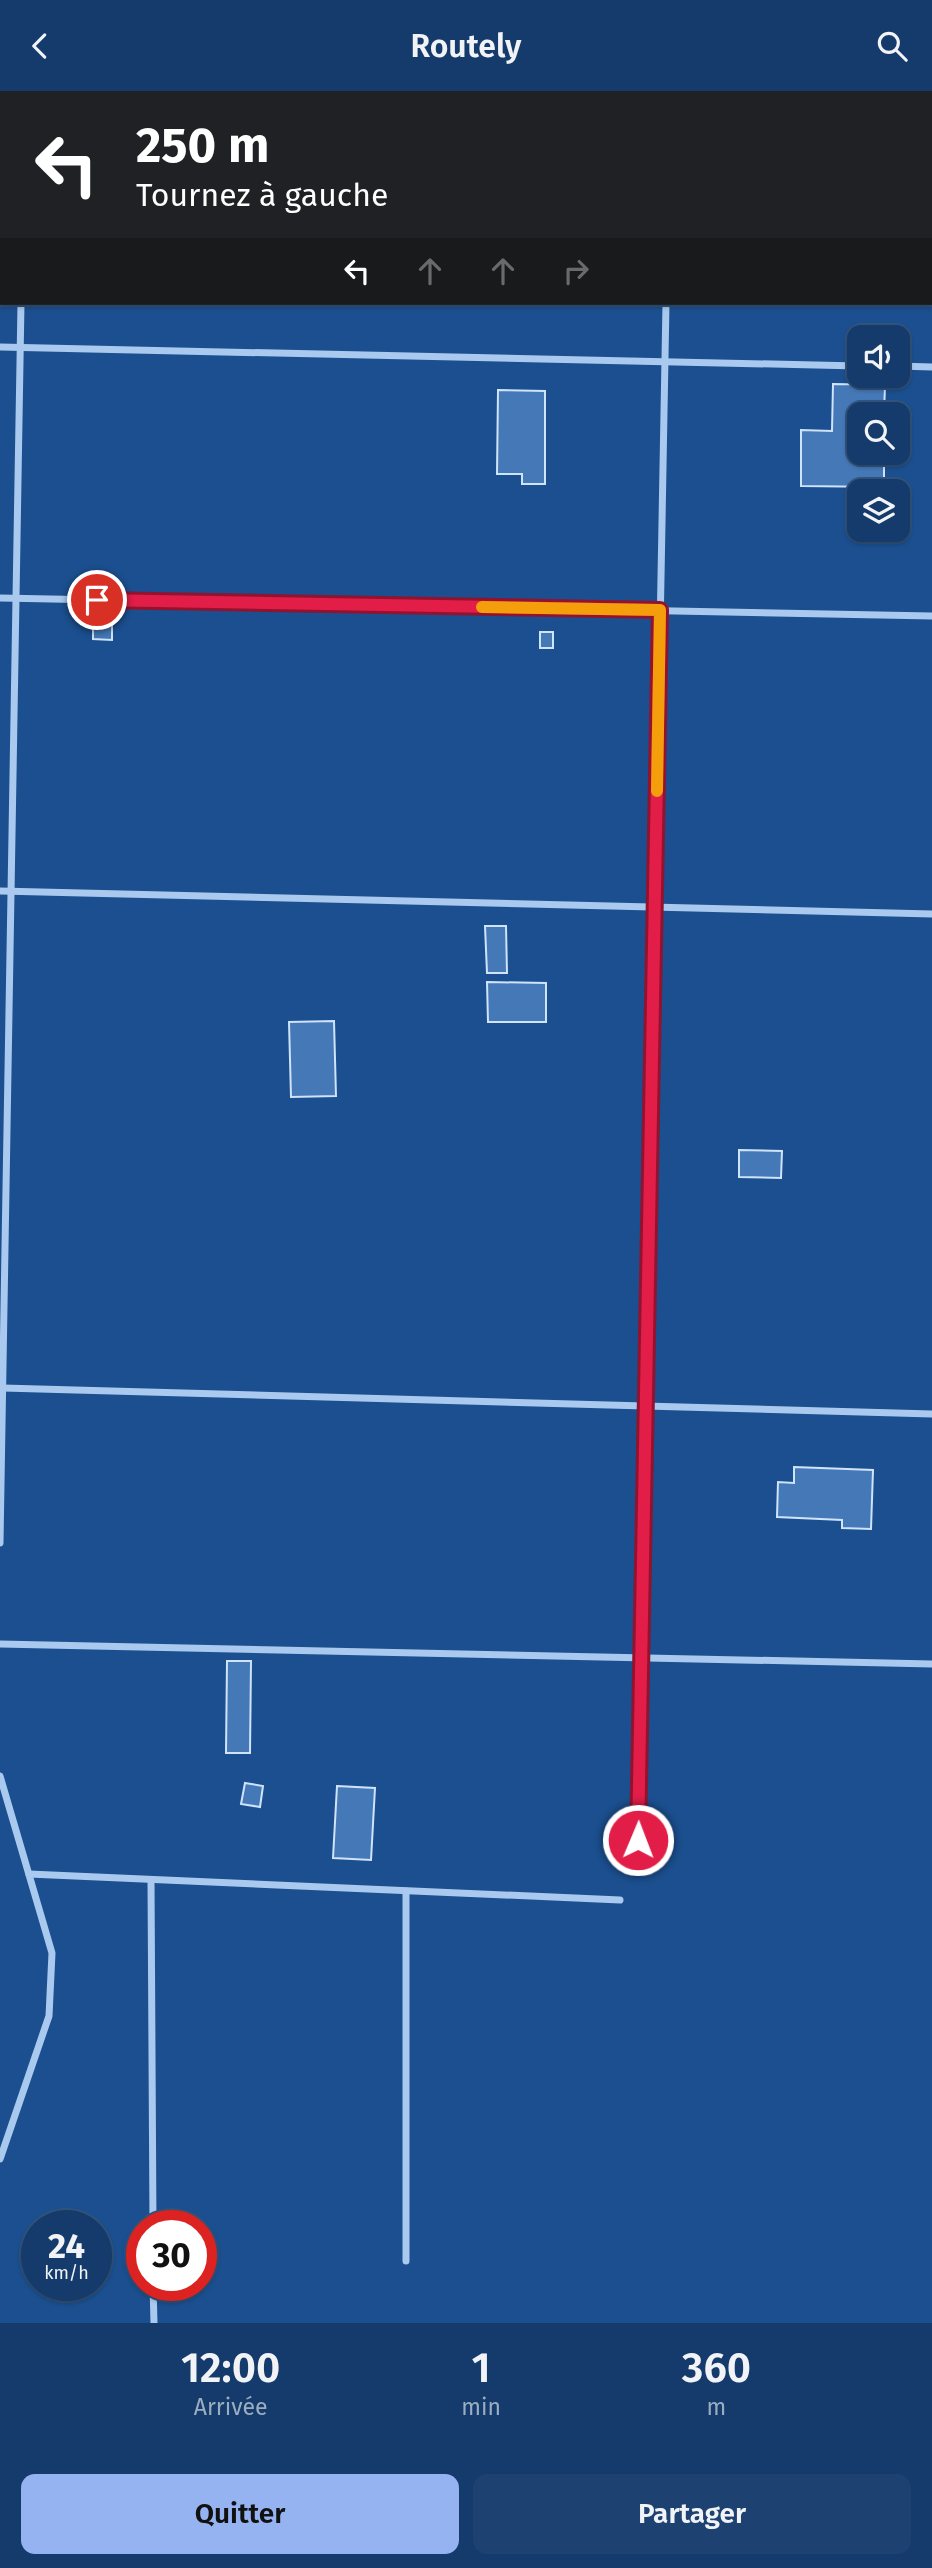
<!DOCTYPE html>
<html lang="fr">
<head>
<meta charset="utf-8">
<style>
	:root { --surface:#143b6b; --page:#1d4271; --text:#f1f3f6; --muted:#9dadc1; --line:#33557e; --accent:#95b2f1 }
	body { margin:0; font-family:"Fira Sans",sans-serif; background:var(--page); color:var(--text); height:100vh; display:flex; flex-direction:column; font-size:26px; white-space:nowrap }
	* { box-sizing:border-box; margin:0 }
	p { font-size:23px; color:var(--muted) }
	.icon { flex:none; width:38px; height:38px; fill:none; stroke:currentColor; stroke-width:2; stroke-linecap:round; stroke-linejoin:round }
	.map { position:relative; height:2232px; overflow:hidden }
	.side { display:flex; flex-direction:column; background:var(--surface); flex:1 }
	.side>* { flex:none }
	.guide { position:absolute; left:0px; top:0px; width:933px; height:214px; box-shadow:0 2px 5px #0004,0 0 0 2px var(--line); background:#202124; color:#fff; overflow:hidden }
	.controls { position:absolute; left:847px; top:234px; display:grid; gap:14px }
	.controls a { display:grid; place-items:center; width:63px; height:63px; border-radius:14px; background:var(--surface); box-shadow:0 2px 5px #0004,0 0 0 2px var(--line); font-size:35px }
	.speed { position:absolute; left:21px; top:2119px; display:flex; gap:14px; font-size:35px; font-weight:700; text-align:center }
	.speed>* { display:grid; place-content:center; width:91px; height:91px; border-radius:50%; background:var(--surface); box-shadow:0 2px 5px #0004,0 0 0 2px var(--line); line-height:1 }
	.speed small { font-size:18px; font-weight:400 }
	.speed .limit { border:10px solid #d22; background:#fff; color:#111 }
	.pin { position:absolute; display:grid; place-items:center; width:60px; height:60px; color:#fff; margin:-30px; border:4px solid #fff; border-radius:50%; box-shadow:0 2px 7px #0007 }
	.me { position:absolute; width:77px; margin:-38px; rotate:1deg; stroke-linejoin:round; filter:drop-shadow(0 0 5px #0008) }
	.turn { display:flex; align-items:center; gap:24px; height:147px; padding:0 21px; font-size:32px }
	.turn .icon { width:91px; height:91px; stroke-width:2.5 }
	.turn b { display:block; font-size:49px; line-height:60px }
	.lanes { display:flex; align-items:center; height:66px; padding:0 21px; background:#0003; justify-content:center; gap:35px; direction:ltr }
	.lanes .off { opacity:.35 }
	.eta { display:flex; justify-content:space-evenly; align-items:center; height:119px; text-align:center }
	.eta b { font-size:42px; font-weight:600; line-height:49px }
	.primary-button { display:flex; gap:14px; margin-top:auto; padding:14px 21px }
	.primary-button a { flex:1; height:80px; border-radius:14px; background:var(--accent); color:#111; font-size:28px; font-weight:600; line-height:80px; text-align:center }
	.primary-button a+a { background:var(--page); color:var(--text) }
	header { display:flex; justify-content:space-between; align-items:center; height:91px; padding:0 21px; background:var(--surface); font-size:32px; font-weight:600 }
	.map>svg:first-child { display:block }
	.building { fill:#4478b7; stroke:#cfe3fa; stroke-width:2 }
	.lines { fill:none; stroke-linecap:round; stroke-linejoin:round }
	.minor { stroke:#a9c9ee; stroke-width:7 }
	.route-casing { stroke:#92132f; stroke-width:18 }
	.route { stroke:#e11d48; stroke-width:12 }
	.slow { stroke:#f59e0b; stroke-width:12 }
</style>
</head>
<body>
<header><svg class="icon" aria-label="back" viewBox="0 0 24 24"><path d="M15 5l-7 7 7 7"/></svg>Routely<svg class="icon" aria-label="search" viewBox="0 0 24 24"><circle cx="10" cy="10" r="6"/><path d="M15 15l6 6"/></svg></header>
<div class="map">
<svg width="932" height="2232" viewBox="0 0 932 2232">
	<rect width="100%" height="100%" fill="#1b4f8f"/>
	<g class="building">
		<path d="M 833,293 L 885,294 L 884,324 L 859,324 L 859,362 L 884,362 L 884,396 L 801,395 L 801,339 L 832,340 Z"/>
		<path d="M 498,299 L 545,300 L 545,393 L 522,393 L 522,383 L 497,383 Z"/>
		<path d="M 93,530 L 112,530 L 112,549 L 93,548 Z"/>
		<rect x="540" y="541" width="13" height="16"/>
		<path d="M 485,835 L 506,835 L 507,882 L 487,882 Z"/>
		<path d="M 487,891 L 546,892 L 546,931 L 488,931 Z"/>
		<path d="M 334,930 L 336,1005 L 291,1006 L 289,931 Z"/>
		<path d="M 739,1059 L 782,1060 L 781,1087 L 739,1086 Z"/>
		<path d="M 794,1376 L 873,1379 L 871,1438 L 842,1437 L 842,1429 L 777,1426 L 778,1391 L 794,1392 Z"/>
		<path d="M 227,1570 L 251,1570 L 250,1662 L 226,1662 Z"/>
		<path d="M 245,1692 L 263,1695 L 260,1716 L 241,1713 Z"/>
		<path d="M 337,1695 L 375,1697 L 371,1769 L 333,1767 Z"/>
	</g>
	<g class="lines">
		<g class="minor">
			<path d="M 25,2 L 25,0"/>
			<path d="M 670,2 L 670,0"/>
			<path d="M 0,13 L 2,13"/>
			<path d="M 931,30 L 932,30"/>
			<path d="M 0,256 L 859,275"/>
			<path d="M 898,275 L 932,276"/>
			<path d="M 0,507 L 932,525"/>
			<path d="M 0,800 L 932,823"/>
			<path d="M 3,1297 L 932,1323"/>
			<path d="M 0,1452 L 21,212"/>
			<path d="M 0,1553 L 932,1573"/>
			<path d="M 0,1685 L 52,1862 L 49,1925 L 0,2068"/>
			<path d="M 638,1749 L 666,212"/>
			<path d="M 29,1783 L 620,1809"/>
			<path d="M 151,1789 L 153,2135"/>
			<path d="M 406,1800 L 406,2170"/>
			<path d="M 153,2194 L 154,2232"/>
		</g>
	</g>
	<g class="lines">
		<g class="route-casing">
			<path id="route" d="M 97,509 L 660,519 L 638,1749"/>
		</g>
		<use href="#route" class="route"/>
		<path class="slow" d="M 482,516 L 660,519 L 657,700"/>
	</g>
</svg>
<div class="controls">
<a><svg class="icon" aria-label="sound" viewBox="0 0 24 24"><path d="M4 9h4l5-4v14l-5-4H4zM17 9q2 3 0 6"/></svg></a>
<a><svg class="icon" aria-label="search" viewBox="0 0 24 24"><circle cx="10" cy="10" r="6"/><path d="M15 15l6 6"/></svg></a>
<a><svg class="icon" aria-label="layers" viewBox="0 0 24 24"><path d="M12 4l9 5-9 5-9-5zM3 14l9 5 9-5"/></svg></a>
</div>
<div class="speed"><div>24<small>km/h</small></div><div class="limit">30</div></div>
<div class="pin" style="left:97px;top:509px;background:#d93025"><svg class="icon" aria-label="arrive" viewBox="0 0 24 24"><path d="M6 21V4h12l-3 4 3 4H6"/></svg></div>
<svg class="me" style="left:638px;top:1749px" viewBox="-20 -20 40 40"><circle r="17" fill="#e11d48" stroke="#fff" stroke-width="3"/><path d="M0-11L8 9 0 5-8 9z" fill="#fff"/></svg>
<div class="guide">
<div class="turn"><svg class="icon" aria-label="left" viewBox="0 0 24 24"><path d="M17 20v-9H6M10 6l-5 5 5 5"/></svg><div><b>250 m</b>Tournez à gauche</div></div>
<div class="lanes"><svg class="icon" aria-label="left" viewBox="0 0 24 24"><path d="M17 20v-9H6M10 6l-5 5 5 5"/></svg><svg class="icon off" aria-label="ahead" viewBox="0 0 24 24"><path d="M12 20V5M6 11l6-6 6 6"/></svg><svg class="icon off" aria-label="ahead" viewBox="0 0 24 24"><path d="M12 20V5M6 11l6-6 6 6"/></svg><svg class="icon off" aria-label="right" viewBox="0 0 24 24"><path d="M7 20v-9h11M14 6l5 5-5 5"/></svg></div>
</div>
</div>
<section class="side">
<div class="eta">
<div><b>12:00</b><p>Arrivée</p></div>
<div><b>1</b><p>min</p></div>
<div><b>360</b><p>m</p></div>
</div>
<div class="primary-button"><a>Quitter</a><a>Partager</a></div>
</section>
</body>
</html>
